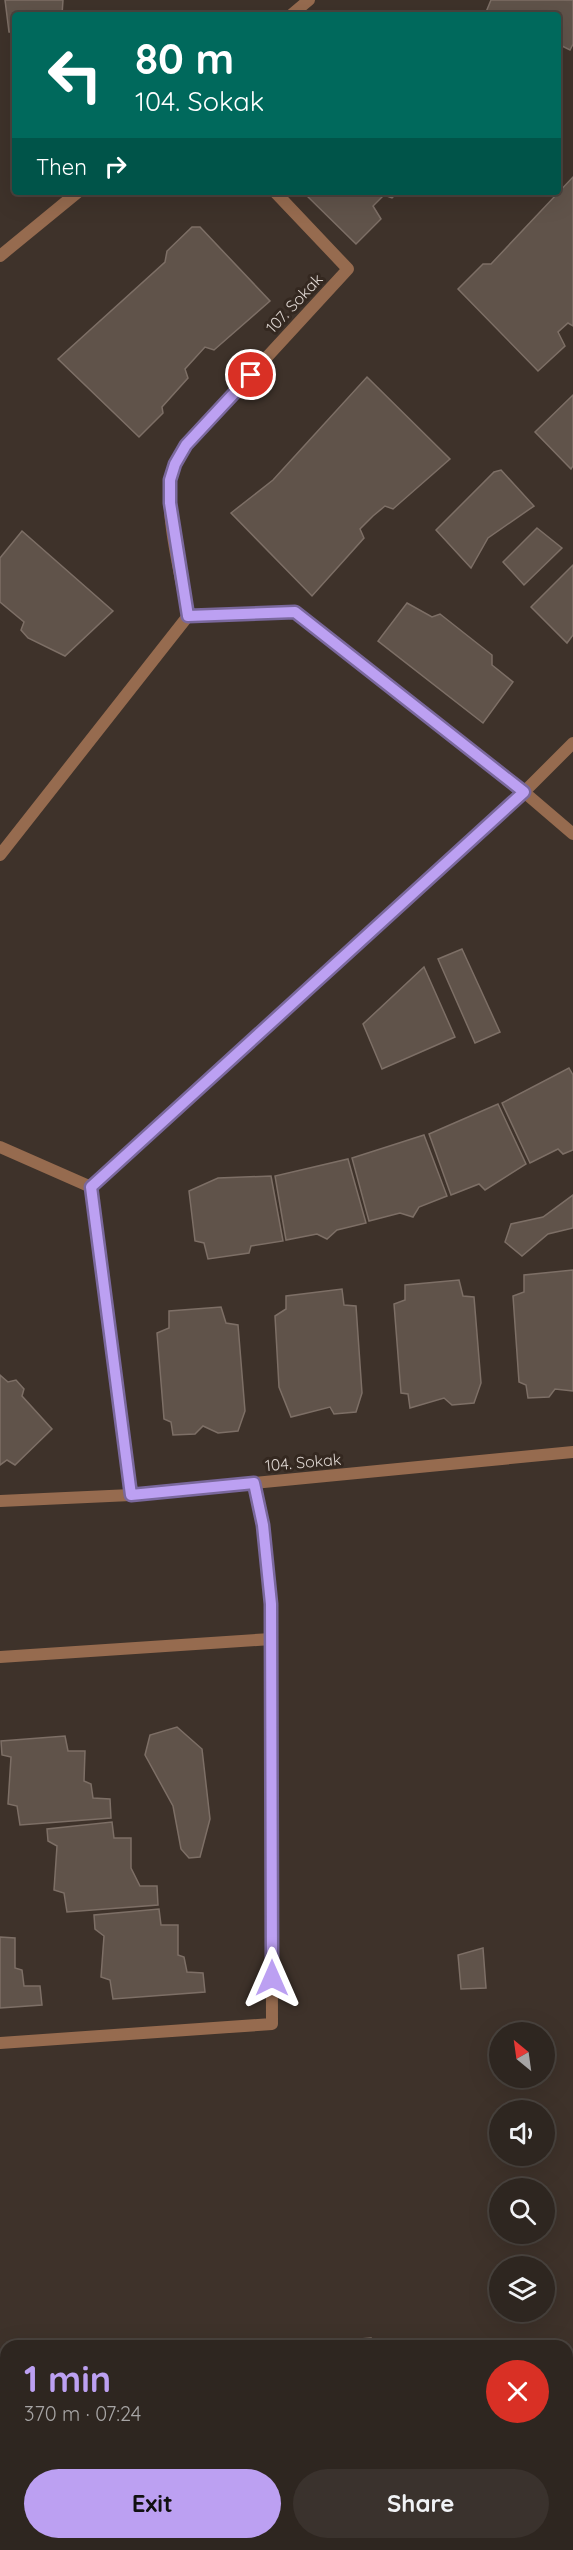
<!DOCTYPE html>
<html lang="en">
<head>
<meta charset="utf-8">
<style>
	:root { --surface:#2e2620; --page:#3a322d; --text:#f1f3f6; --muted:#a7a5a5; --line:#49433e; --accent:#bca0f2 }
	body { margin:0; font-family:Quicksand,sans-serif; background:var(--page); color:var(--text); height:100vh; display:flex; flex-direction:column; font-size:22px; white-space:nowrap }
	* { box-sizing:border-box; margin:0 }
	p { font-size:20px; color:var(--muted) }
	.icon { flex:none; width:33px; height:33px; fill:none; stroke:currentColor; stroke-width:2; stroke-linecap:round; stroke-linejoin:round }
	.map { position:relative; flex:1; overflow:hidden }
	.panel { position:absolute; left:0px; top:2340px; width:573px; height:210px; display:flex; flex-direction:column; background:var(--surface); border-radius:18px 18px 0 0; box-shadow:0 6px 24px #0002,0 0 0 2px var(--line) }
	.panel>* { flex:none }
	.hud { position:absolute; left:12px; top:12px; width:549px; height:183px; border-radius:6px; box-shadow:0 6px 24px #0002,0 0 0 2px var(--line); background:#00695c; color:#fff; overflow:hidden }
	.needle { width:39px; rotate:331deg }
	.buttons { position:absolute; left:489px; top:2022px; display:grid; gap:12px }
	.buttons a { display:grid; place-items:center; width:66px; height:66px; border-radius:50%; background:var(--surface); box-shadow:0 6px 24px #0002,0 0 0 2px var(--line); font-size:30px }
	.pin { position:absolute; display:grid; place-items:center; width:51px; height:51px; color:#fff; margin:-26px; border:3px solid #fff; border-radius:50%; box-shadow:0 2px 6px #0007 }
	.me { position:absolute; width:66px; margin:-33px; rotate:0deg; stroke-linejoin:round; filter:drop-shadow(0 0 4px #0008) }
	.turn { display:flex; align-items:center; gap:21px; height:126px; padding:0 24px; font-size:27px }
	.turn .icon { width:78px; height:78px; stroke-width:2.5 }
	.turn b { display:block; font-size:42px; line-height:51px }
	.then { display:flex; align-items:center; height:57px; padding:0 24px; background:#0003; gap:12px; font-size:22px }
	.round { display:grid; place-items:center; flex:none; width:63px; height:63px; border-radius:32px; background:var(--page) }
	.summary { display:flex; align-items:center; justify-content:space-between; height:102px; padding:0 24px }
	h1 { font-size:36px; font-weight:800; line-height:45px; color:var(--accent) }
	.primary-button { display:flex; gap:12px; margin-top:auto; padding:12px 24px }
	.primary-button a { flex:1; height:69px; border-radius:36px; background:var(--accent); color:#111; font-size:24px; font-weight:800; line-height:69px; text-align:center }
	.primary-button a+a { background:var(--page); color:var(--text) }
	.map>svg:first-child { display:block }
	.building { fill:#60534a; stroke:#7d6f66; stroke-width:1.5 }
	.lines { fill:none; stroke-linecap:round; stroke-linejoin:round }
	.path { stroke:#71665f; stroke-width:4; stroke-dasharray:6 3; stroke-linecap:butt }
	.minor { stroke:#966b4f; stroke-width:12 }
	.tertiary { stroke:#966b4f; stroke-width:12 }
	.route-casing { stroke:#7a689d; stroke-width:15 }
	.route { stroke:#bca0f2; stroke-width:10 }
	.labels { text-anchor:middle; stroke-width:6; stroke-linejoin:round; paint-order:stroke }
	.street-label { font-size:16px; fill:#dcd4cf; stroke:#342820 }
</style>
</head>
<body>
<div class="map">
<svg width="573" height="2550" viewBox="0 0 573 2550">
	<rect width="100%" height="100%" fill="#3e322a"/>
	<g class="building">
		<path d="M 5,0 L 63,0 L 62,15 L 15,15 L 15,32 L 9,32 Z"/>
		<path d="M 491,0 L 573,0 L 573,44 L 570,50 L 558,44 L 558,15 L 494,15 L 486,12 Z"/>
		<path d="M 573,177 L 573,326 L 568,323 L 558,332 L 565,346 L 538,371 L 458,289 L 483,264 L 491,264 Z"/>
		<path d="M 303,192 L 398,192 L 392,198 L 384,195 L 373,206 L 381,219 L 356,244 Z"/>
		<path d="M 192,227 L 200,227 L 270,301 L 214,350 L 205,347 L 185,369 L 188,378 L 162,407 L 163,413 L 139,437 L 58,359 L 165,262 L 167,251 Z"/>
		<path d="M 367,377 L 450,459 L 393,509 L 385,506 L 373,516 L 360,529 L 364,538 L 312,596 L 231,513 L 273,480 Z"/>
		<path d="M 573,395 L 573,466 L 571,469 L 535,432 Z"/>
		<path d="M 501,470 L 534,506 L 488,538 L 471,568 L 436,530 L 494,472 Z"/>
		<path d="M 537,528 L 562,548 L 524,585 L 503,562 Z"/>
		<path d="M 22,531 L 113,611 L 65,656 L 28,638 L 21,630 L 24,622 L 0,602 L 0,558 Z"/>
		<path d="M 573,565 L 573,635 L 567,643 L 531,607 Z"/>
		<path d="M 407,603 L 432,617 L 440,614 L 492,655 L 492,665 L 513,682 L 483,723 L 378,641 Z"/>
		<path d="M 462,949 L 500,1032 L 475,1043 L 438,959 Z"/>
		<path d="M 424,967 L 455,1037 L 382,1069 L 363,1024 Z"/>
		<path d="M 569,1068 L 573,1075 L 573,1150 L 563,1154 L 558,1149 L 530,1163 L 502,1103 Z"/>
		<path d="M 498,1104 L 526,1164 L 485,1190 L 479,1184 L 451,1195 L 429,1134 Z"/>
		<path d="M 424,1135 L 447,1196 L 419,1207 L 413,1217 L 400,1213 L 369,1221 L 352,1158 Z"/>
		<path d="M 348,1159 L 366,1223 L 337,1230 L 327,1239 L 317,1234 L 286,1240 L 275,1176 Z"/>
		<path d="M 271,1176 L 283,1241 L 251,1246 L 249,1253 L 208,1259 L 204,1243 L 195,1241 L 189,1191 L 218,1178 Z"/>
		<path d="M 573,1195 L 573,1228 L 548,1234 L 522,1256 L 505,1242 L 511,1224 L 543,1217 Z"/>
		<path d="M 573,1270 L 573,1391 L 555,1389 L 549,1397 L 528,1398 L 526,1385 L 519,1382 L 513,1296 L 524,1292 L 524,1275 Z"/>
		<path d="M 459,1280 L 463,1296 L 474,1297 L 481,1383 L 474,1403 L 452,1405 L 444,1398 L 410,1408 L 408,1394 L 401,1393 L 394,1304 L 405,1300 L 405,1285 Z"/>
		<path d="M 342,1289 L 344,1305 L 356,1306 L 362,1393 L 356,1412 L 334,1414 L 330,1407 L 291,1417 L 279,1387 L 275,1316 L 286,1309 L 286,1296 Z"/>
		<path d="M 221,1307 L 226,1323 L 238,1325 L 245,1411 L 238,1431 L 218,1433 L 203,1426 L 195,1434 L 173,1435 L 171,1422 L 164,1419 L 157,1333 L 169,1328 L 169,1311 Z"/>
		<path d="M 0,1375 L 8,1382 L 16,1380 L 24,1389 L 22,1396 L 52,1429 L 15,1465 L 7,1460 L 0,1465 Z"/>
		<path d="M 177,1727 L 202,1749 L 210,1819 L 200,1857 L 189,1858 L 181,1849 L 173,1806 L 145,1755 L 150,1735 Z"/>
		<path d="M 65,1736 L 68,1751 L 85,1751 L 84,1781 L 91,1784 L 93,1798 L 110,1799 L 111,1818 L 20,1825 L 17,1806 L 8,1804 L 11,1757 L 2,1755 L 1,1741 Z"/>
		<path d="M 112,1822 L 114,1838 L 131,1838 L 131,1868 L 140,1886 L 157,1886 L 158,1905 L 67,1912 L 64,1893 L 54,1890 L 57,1846 L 48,1841 L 47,1829 Z"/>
		<path d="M 159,1909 L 161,1925 L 178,1925 L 178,1955 L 184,1957 L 187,1972 L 203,1973 L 205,1992 L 113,1999 L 110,1980 L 101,1977 L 104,1936 L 95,1929 L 94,1915 Z"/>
		<path d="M 0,1937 L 15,1938 L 15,1968 L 22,1970 L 24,1986 L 40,1986 L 42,2005 L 0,2008 Z"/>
		<path d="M 483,1948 L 486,1988 L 461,1989 L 458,1955 Z"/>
		<path d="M 371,2338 L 371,2346 L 273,2346 Z"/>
		<rect x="0" y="2369" width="6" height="79"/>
	</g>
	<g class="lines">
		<path class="path" d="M 318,2550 L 320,2544"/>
		<g class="minor">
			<path d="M 275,192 L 348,269 L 186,445 C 180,456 173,466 171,479 C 164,511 182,581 188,616 L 295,612 L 524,792 L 573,834"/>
			<path d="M 0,855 L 188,616"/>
			<path d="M 0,1147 L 91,1187"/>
			<path d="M 131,1495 L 91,1187 L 524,792 L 573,743"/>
			<path d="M 0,1501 L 131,1495 L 573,1452"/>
			<path d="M 0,1657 L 271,1639"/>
			<path d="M 0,2043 L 272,2024 L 271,1604 L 263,1525 L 254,1483"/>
		</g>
		<g class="tertiary">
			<path d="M 291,15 L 309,0"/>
			<path d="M 0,256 L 78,192"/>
			<path d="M 567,2459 L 573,2460"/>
			<path d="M 0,2487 L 6,2486"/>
		</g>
	</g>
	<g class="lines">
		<g class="route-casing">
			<path id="route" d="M 251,375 L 186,445 L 175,464 L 170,480 L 170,503 L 188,616 L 295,612 L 524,792 L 91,1187 L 131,1495 L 254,1483 L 263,1525 L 271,1604 L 272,1978"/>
		</g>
		<use href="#route" class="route"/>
	</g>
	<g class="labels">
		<g class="street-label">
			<text transform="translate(294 303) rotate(-47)" y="6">107. Sokak</text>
			<text transform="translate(303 1462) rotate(-5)" y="6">104. Sokak</text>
		</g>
	</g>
</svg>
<div class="buttons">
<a><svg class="needle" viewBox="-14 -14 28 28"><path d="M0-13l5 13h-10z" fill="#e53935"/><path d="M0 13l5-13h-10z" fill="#a7a5a5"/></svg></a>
<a><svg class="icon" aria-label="sound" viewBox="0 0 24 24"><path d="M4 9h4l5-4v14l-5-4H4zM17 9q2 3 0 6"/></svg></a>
<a><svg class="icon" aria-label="search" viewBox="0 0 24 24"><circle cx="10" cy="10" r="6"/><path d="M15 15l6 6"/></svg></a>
<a><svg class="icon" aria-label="layers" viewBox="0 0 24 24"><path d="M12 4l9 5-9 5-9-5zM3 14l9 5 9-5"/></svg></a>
</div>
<div class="pin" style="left:251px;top:375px;background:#d93025"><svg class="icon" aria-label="arrive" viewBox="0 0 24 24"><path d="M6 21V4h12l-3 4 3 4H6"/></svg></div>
<svg class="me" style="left:272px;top:1978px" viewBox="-20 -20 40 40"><path d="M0-17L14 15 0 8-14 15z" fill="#bca0f2" stroke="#fff" stroke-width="4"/></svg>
<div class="hud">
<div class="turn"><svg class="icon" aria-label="left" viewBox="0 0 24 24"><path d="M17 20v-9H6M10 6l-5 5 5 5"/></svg><div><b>80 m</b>104. Sokak</div></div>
<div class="then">Then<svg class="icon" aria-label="right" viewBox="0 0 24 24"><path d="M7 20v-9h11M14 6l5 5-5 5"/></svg></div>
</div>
<section class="panel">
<div class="summary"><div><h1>1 min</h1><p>370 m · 07:24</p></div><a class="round" style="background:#d93025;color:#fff"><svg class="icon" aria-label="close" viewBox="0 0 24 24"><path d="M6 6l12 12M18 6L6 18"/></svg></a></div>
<div class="primary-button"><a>Exit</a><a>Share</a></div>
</section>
</div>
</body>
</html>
